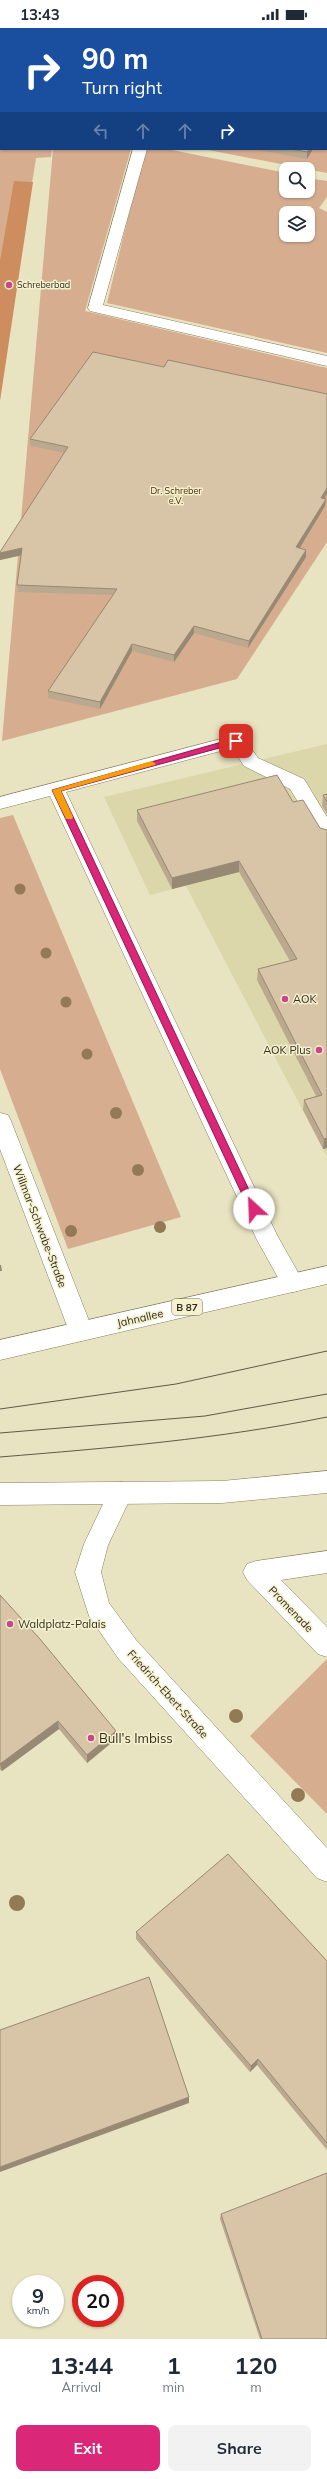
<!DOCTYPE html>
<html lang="en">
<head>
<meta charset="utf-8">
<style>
	:root { --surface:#fff; --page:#f2f2f3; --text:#1f2937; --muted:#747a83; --accent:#db2777 }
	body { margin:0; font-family:Mulish,sans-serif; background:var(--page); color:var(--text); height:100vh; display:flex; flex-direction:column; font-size:15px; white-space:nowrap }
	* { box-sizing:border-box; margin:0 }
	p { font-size:13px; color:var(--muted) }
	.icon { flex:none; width:22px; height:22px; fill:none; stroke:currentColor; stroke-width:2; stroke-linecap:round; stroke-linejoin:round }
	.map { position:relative; height:2311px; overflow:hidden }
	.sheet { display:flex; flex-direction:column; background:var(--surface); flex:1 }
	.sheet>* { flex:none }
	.guide { position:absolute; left:0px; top:0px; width:327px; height:122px; box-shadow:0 1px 3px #0004; background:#1a4fa0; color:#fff; overflow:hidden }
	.controls { position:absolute; left:279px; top:134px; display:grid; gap:8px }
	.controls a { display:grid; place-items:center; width:36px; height:36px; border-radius:8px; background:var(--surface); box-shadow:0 1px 3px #0004; font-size:20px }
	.speed { position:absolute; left:12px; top:2247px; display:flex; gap:8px; font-size:20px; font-weight:700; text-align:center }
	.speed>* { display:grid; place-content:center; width:52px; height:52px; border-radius:50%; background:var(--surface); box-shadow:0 1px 3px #0004; line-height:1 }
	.speed small { font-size:10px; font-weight:400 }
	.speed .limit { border:6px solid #d22; background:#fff; color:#111 }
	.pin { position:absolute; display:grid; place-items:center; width:34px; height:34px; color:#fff; margin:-17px; border-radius:8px; box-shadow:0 2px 6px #0006 }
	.me { position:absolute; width:44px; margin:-22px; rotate:335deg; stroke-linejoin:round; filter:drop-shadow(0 0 3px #0008) }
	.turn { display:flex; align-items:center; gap:14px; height:84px; padding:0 16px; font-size:18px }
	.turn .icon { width:52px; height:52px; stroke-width:2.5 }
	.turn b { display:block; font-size:28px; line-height:34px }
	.lanes { display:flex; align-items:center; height:38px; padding:0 16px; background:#0003; justify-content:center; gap:20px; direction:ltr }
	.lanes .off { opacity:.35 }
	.eta { display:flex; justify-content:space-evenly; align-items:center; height:68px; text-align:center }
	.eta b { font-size:24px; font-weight:700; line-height:28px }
	.action { display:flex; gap:8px; margin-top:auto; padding:8px 16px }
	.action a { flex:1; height:46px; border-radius:8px; background:var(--accent); color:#fff; font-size:16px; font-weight:700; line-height:46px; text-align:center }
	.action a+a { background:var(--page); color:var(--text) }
	.status { display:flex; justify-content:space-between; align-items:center; height:28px; padding:0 20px; background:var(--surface); direction:ltr }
	.status svg { height:11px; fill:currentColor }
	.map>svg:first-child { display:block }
	.built { fill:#dcd6ab }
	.green { fill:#d6ad8f; fill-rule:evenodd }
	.forest { fill:#cd8d5e }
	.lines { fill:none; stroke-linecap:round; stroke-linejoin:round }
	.minor-casing { stroke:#837f5f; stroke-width:1 }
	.major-casing { stroke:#837f5f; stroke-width:1 }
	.minor { fill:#fff; fill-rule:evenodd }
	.major { fill:#fff; fill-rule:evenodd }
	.tram { stroke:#5e5b48; stroke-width:1 }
	.tree { fill:#937a56 }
	.wall { fill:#baa98f }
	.shaded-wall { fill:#978974 }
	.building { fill:#d8c4a6; stroke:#978974 }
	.route { fill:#db2777; stroke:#8e194d }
	.slow { fill:#f59e0b }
	.poi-dot { fill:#ca468a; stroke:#f5f0cd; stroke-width:1.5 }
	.labels { text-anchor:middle; stroke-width:3; stroke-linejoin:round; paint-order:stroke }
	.far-poi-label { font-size:9px; fill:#2f2d20; stroke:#f5f0cd; text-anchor:start }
	.far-park-label { font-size:9px; fill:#4e2500; stroke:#f5f0cd }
	.shield { fill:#f5f0cd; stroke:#6a6854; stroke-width:1 }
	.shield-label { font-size:10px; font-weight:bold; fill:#2f2d20 }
	.poi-label { font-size:11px; fill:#2f2d20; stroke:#f5f0cd; text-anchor:start }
	.street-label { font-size:11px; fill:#2f2d20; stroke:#f5f0cd }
	.near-poi-label { font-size:13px; fill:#2f2d20; stroke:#f5f0cd; text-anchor:start }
</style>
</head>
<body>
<div class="status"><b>13:43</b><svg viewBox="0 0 49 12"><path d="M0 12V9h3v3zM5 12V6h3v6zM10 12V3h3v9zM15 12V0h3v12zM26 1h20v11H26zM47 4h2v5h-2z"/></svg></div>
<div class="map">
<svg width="327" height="2311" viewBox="0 0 327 2311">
	<rect width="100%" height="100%" fill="#e8e3c0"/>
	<path class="built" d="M 327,716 L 327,1129 L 186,858 L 150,867 L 104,769 Z"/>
	<g class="green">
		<path d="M 0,0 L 327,0 L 327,145 L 203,121 L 326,121 L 326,1 L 1,1 L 1,121 L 52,121 L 51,129 L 36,130 L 0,360 Z"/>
		<path d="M 53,121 L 131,121 L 85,283 L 327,340 L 327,514 L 237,651 L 2,713 Z"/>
		<path d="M 145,121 L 167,121 L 286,145 L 286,163 L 308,163 L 308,150 L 327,153 L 327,169 L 319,180 L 327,184 L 327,325 L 107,275 ZM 286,185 L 308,185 L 308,207 L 286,207 Z"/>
		<path d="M 13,787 L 181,1189 L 68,1221 L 0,1041 L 0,790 Z"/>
		<path d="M 327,1631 L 327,1786 L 250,1708 Z"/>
	</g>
	<path class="forest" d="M 14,153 L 33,154 L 0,373 L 0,233 Z"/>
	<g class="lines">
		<g class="minor-casing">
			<g id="minor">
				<rect x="326" y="14" width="1" height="8"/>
				<path d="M 133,121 L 147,121 L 103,277 L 327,328 L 327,338 L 90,283 L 88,280 Z"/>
				<path d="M 236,707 L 243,709 L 258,730 L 304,751 L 327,789 L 327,812 L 320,810 L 290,761 L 244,738 L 232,720 L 66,764 L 277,1207 L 304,1255 L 301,1262 L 293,1264 L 285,1262 L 257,1212 L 50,768 L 0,781 L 0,769 Z"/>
				<path d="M 0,1085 L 8,1087 L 11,1093 L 93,1303 L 89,1310 L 81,1313 L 73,1310 L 69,1303 L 0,1121 Z"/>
				<path d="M 121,1454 L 130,1457 L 133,1465 L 108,1517 L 101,1544 L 109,1575 L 136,1612 L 327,1820 L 327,1854 L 317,1850 L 118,1630 L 89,1588 L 75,1544 L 84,1516 L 112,1457 Z"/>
				<path d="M 327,1523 L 327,1545 L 281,1552 L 327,1599 L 327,1629 L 318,1626 L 247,1552 L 243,1544 L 247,1536 L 256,1533 Z"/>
			</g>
		</g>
		<g class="major-casing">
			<g id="major">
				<path d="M 327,1238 L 327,1256 L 0,1332 L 0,1312 Z"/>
				<path d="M 327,1443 L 327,1465 L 222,1475 L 0,1477 L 0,1455 L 222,1453 Z"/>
			</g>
		</g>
		<use href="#minor" class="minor"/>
		<use href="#major" class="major"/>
		<g class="tram">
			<path d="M 0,1381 L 176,1356 L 327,1323"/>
			<path d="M 0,1405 L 205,1388 L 327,1366"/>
			<path d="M 0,1429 C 110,1420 219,1411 327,1389"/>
		</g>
	</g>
	<g class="tree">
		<circle cx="20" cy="861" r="5.5"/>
		<circle cx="46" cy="925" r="5.5"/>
		<circle cx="66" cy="974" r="5.5"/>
		<circle cx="87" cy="1026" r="5.5"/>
		<circle cx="116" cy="1085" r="6"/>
		<circle cx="138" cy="1142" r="6"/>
		<circle cx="160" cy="1199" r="6"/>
		<circle cx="71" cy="1203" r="6"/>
		<circle cx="236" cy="1688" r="7"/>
		<circle cx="298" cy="1767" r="7"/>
		<circle cx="17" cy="1875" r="8"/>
	</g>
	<g class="wall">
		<path d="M 253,121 L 313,121 L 307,131 Z"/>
		<path d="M 30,411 L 324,471 L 325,478 L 300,520 L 306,529 L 248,620 L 194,605 L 174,634 L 132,623 L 100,681 L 48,670 L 48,663 L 113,567 L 18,564 L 17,557 L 21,527 L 0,532 L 0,525 L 64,425 L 31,418 Z"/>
		<path d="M 327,766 L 327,786 L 322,778 L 323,767 Z"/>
		<path d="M 293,774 L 320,800 L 327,802 L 327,1120 L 323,1121 L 303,1082 L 304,1072 L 316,1068 L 257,952 L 258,941 L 290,933 L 239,844 L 172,861 L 137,793 L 137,782 Z"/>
		<path d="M 0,1567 L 116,1711 L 87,1735 L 59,1701 L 2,1743 L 0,1742 Z"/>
		<path d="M 136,1904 L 327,1933 L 327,2122 L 257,2037 L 250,2044 L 136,1911 Z"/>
		<path d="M 221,2186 L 327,2311 L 260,2311 L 220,2191 Z"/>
	</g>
	<g class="shaded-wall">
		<path d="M 327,94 L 327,100 L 326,102 L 326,96 Z"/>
		<path d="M 309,121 L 313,121 L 307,131 L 307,124 Z"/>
		<path d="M 327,460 L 327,466 L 321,477 L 321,470 Z"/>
		<path d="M 326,471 L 325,478 L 296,526 L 296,519 Z"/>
		<path d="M 22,520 L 23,527 L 0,532 L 0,525 Z"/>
		<path d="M 306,522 L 306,529 L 248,620 L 249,613 Z"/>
		<path d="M 194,598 L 194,605 L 174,634 L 174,627 Z"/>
		<path d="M 132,616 L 132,623 L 100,681 L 100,674 Z"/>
		<path d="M 239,833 L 239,844 L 172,861 L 172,850 Z"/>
		<path d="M 327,1110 L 327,1120 L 323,1121 L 324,1111 Z"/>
		<path d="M 0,1237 L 1,1237 L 2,1243 L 0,1243 Z"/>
		<path d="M 58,1693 L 59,1701 L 2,1743 L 0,1736 Z"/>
		<path d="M 116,1703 L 116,1711 L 87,1735 L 87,1727 Z"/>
		<path d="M 258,2031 L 257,2037 L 250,2044 L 251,2038 Z"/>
		<path d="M 189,2069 L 189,2075 L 0,2144 L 0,2139 Z"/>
	</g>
	<g class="building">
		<path d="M 326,82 L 327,82 L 327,94 L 326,96 Z"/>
		<path d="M 291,121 L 309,121 L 307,124 Z"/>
		<path d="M 93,324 L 164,339 L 168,332 L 327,366 L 327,460 L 321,470 L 326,471 L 296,519 L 306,522 L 249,613 L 194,598 L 174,627 L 132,616 L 100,674 L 48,663 L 117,561 L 17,557 L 22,520 L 0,525 L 0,524 L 68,419 L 30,411 Z"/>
		<path d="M 277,747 L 293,774 L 303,772 L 320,800 L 327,802 L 327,1110 L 324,1111 L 304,1072 L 322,1067 L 258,941 L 297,931 L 239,833 L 172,850 L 137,782 Z"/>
		<path d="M 327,766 L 327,774 L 323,767 Z"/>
		<path d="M 0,1567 L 40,1611 L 116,1703 L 87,1727 L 58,1693 L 0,1736 Z"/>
		<path d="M 228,1826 L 327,1933 L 327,2115 L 258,2031 L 251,2038 L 136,1904 Z"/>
		<path d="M 149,1949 L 189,2069 L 0,2139 L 0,2002 Z"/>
		<path d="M 327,2145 L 327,2311 L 262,2311 L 221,2186 Z"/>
	</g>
	<path class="route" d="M 236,710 L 238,711 L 238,715 L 61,763 L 258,1181 L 254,1185 L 249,1181 L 52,762 Z"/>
	<path class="slow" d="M 152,733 L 156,736 L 155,737 L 61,763 L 73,789 L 72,791 L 66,791 L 52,762 Z"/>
	<g class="poi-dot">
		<circle cx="9" cy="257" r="4"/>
		<circle cx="285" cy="971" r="4"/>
		<circle cx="319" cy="1022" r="4"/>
		<circle cx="10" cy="1596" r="4"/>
		<circle cx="91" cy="1710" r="4"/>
	</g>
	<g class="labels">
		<g class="far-poi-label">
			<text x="17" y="260">Schreberbad</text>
		</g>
		<g class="far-park-label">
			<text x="176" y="466">Dr. Schreber<tspan x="176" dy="10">e.V.</tspan></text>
		</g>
		<rect class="shield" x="172" y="1271" width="30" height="16" rx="3"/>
		<g class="shield-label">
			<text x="187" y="1283">B 87</text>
		</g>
		<g class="poi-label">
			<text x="293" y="975">AOK</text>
			<text x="311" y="1026" text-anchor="end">AOK Plus</text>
			<text x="18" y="1600">Waldplatz-Palais</text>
		</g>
		<g class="street-label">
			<text transform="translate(40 1198) rotate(69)" y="4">Willmar-Schwabe-Straße</text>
			<text transform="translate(140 1290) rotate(-13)" y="4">Jahnallee</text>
			<text transform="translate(291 1581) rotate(46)" y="4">Promenade</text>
			<text transform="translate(168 1666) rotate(48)" y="4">Friedrich-Ebert-Straße</text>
		</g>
		<g class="near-poi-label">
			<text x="99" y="1715">Bull's Imbiss</text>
		</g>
	</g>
</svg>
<div class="controls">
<a><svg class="icon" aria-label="search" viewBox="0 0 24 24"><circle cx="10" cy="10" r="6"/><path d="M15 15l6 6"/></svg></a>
<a><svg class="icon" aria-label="layers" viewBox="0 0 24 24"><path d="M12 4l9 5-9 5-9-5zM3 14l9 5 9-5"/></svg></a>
</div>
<div class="speed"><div>9<small>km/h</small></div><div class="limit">20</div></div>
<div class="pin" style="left:236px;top:713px;background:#d93025"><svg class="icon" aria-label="arrive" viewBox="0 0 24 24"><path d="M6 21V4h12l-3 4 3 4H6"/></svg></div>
<svg class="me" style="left:254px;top:1181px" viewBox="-20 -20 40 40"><circle r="19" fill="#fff"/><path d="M0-13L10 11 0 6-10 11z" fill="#db2777"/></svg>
<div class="guide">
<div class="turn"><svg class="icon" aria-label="right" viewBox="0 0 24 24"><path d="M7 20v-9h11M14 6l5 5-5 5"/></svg><div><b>90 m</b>Turn right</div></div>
<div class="lanes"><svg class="icon off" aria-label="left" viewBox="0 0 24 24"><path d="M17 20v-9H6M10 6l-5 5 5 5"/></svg><svg class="icon off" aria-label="ahead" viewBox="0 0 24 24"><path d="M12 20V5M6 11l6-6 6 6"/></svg><svg class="icon off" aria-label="ahead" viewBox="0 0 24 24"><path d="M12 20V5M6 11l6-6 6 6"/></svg><svg class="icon" aria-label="right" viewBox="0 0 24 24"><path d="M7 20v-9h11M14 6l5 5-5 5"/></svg></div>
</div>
</div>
<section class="sheet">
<div class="eta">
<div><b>13:44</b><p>Arrival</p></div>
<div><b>1</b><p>min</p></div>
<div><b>120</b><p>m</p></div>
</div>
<div class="action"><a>Exit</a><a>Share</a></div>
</section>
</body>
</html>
